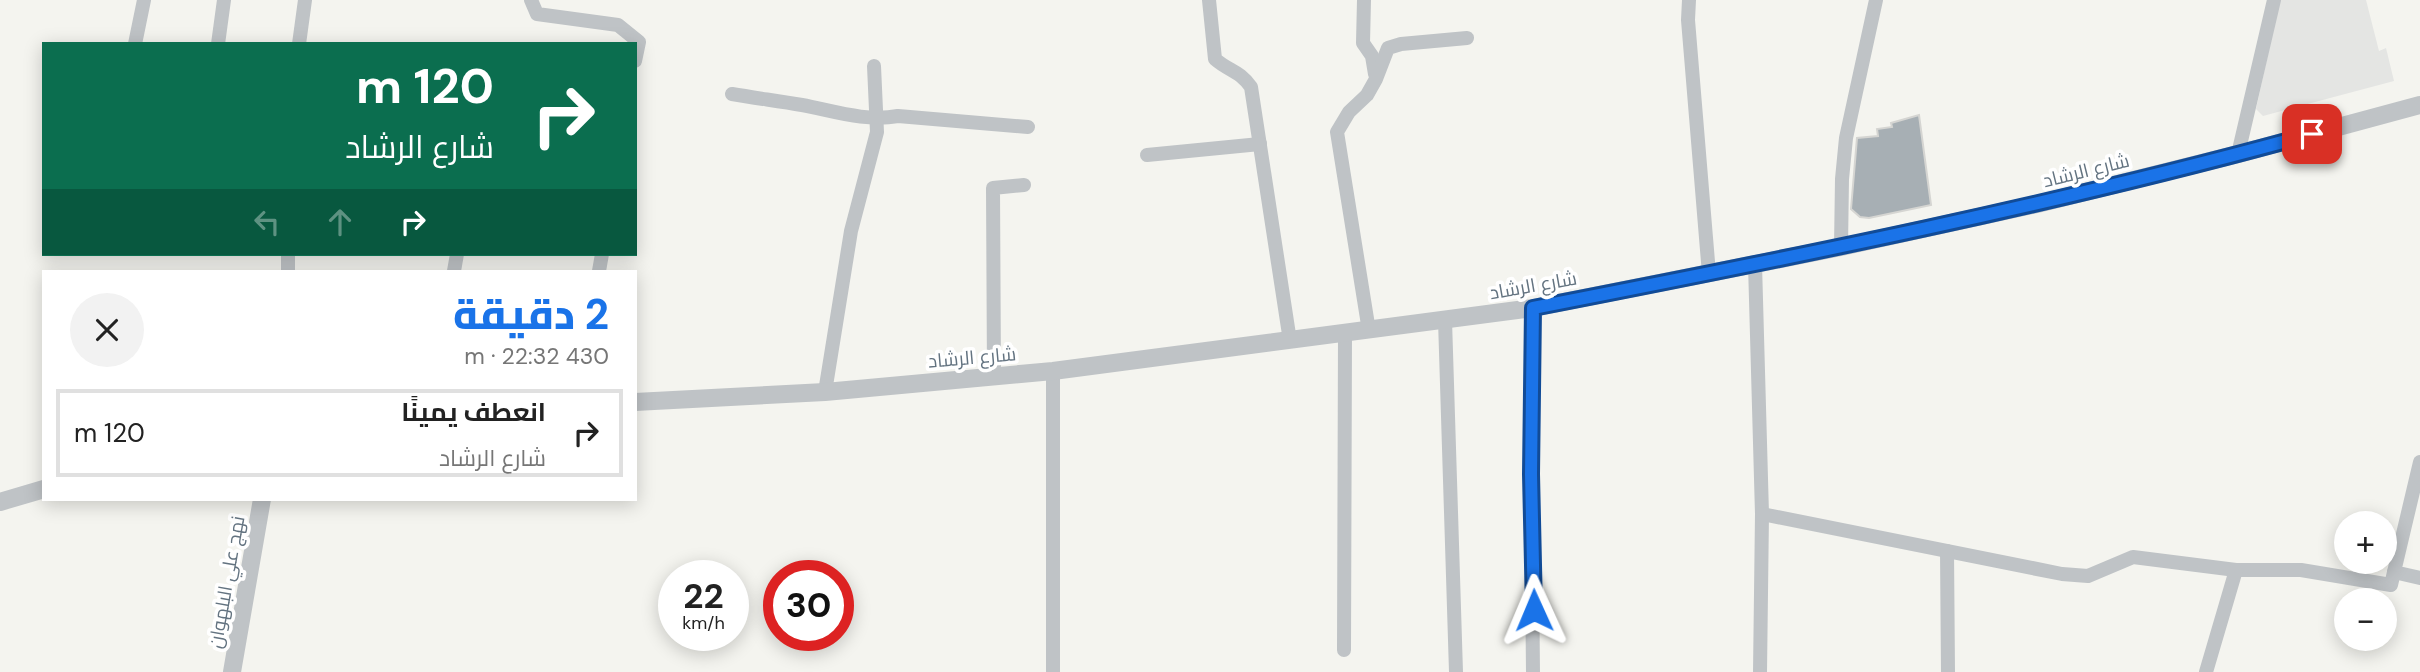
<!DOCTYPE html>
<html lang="ar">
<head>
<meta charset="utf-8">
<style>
	:root { --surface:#fff; --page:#f2f2f2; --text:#222; --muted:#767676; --line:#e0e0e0; --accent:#1a73e8 }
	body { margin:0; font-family:"DM Sans",Cairo,sans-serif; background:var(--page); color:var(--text); direction:rtl; height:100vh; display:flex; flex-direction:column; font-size:26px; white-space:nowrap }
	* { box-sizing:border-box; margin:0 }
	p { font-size:23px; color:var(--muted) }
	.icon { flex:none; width:38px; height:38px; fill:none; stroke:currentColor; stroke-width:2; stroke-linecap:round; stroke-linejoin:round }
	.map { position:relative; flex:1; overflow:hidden; direction:ltr }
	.drawer { position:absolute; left:42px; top:270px; width:595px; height:231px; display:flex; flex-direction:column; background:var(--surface); border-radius:0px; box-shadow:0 4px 18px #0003; direction:rtl }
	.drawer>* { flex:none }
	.top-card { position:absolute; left:42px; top:42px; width:595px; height:214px; border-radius:0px; box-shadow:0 4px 18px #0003; direction:rtl; background:#0b6e4f; color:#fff; overflow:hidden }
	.controls { position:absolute; left:2334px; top:511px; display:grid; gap:14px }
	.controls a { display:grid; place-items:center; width:63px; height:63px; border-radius:50%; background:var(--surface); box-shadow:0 4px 18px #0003; font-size:35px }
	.speed { position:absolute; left:658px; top:560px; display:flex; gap:14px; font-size:35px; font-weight:700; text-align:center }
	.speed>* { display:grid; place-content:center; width:91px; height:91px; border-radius:50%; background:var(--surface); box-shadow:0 4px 18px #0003; line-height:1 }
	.speed small { font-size:18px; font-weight:400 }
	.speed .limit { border:10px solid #d22; background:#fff; color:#111 }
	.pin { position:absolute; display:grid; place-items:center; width:60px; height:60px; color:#fff; margin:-30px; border-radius:14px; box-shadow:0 4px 10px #0006 }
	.me { position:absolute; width:77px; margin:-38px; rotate:359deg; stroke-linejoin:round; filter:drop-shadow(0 0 5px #0008) }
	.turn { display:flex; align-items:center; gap:24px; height:147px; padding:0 28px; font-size:32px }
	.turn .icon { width:91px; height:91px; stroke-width:2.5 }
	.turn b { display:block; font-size:49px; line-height:60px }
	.lanes { display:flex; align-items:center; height:66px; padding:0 28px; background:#0003; justify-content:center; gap:35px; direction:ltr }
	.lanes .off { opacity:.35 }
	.round { display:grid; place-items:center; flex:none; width:74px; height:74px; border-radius:37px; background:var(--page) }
	.head { display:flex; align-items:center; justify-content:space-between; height:119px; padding:0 28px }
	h1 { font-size:42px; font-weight:800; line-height:52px; color:var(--accent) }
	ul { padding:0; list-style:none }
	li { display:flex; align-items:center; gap:21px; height:88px; margin:0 14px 10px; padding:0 14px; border:4px solid var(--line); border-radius:0px }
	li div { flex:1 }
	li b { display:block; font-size:26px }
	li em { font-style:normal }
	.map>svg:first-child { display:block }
	.built { fill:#e4e5e3 }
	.building { fill:#a7afb4; stroke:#d5d5d2; stroke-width:2 }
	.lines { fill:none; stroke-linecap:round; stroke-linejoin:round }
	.minor { stroke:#bfc3c6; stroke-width:14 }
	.tertiary { stroke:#bfc3c6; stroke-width:18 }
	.route-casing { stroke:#114b97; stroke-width:18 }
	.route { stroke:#1a73e8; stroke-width:12 }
	.labels { text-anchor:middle; stroke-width:7; stroke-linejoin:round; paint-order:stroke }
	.street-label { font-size:19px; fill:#637380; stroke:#fff }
</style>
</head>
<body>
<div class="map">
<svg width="2420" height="672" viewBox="0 0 2420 672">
	<rect width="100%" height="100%" fill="#f4f4ef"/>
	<path class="built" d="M 2280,0 L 2366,0 L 2379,51 L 2386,48 L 2394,81 L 2263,116 L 2256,109 Z"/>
	<path class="building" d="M 1919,115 L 1931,205 L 1869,218 L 1860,217 L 1851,209 L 1857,138 L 1878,136 L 1877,129 L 1892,127 L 1891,123 Z"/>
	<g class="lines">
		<g class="minor">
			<path d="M 531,0 L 537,14 L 618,25 L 639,42 L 635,61"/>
			<path d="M 1209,0 L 1215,59 C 1230,72 1239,70 1251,87 L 1290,341"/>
			<path d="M 1364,0 L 1363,43 L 1372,56 L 1375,74"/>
			<path d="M 1689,0 L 1688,20 L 1709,274"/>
			<path d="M 135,44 L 144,0"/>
			<path d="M 218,44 L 224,0"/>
			<path d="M 299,44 L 305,0"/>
			<path d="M 732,94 C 755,98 779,101 802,105 C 834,111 865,122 898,116 L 1028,127"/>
			<path d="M 2238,154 L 2274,0"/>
			<path d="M 1147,155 L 1260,144"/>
			<path d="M 1841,247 L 1842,179 L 1846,138 L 1876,0"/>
			<path d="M 288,254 L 288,271"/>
			<path d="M 1755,264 L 1762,514 L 1760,672"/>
			<path d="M 454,271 L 457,254"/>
			<path d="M 599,271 L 602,254"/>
			<path d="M 1445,320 L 1456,672"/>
			<path d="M 1369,331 L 1337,132 L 1349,112 L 1367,95 L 1376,79 L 1388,48 L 1401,44 L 1467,38"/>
			<path d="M 994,376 L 993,188 L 1024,185"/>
			<path d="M 825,392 L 851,231 L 877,132 L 874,66"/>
			<path d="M 2420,462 L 2394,572 L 2420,578"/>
			<path d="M 1762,514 L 2062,574 L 2088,576 L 2133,557 L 2236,570 L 2301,570 L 2391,585 L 2394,572"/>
			<path d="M 1947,551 L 1948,672"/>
			<path d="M 1344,650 L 1345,334"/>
			<path d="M 1053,672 L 1053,371"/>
			<path d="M 1533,672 L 1531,474 L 1533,308"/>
			<path d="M 2206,672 L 2236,570"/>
		</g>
		<g class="tertiary">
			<path d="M 635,402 L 825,392 L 1053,371 L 1533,308 L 1841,247 L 2037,204 L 2238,154 L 2420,105"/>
			<path d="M 0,502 L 44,489"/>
			<path d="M 232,672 L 262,499"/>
		</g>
	</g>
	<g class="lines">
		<g class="route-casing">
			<path id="route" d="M 1534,610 L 1531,474 L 1533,308 C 1795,257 2055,205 2312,134"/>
		</g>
		<use href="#route" class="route"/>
	</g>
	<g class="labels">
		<g class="street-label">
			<text transform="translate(2086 170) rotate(-14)" y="7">شارع الرشاد</text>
			<text transform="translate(1533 285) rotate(-10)" y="7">شارع الرشاد</text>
			<text transform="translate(972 357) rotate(-5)" y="7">شارع الرشاد</text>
			<text transform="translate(226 582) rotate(-80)" y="7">نهج علي البلهوان</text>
		</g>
	</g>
</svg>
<div class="controls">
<a>+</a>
<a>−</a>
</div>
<div class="speed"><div>22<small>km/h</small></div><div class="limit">30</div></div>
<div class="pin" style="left:2312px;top:134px;background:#d93025"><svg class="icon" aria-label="arrive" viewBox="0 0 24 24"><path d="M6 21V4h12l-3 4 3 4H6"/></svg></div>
<svg class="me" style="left:1534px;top:610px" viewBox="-20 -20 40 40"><path d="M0-17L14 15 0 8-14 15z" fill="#1a73e8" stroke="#fff" stroke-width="4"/></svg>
<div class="top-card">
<div class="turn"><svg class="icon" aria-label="right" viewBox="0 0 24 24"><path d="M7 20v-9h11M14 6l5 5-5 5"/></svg><div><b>120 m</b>شارع الرشاد</div></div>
<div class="lanes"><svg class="icon off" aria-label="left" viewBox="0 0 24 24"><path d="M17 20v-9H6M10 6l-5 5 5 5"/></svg><svg class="icon off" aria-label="ahead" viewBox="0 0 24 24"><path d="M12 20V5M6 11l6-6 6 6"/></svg><svg class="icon" aria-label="right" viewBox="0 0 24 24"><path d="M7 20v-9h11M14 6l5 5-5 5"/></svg></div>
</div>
<section class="drawer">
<div class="head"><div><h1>2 دقيقة</h1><p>430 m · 22:32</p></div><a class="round"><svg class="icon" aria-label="close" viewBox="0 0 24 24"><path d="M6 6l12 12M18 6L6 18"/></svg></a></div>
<ul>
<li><svg class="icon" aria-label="right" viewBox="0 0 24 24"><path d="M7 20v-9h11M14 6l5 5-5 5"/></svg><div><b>انعطف يمينًا</b><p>شارع الرشاد</p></div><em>120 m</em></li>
</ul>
</section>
</div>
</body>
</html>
